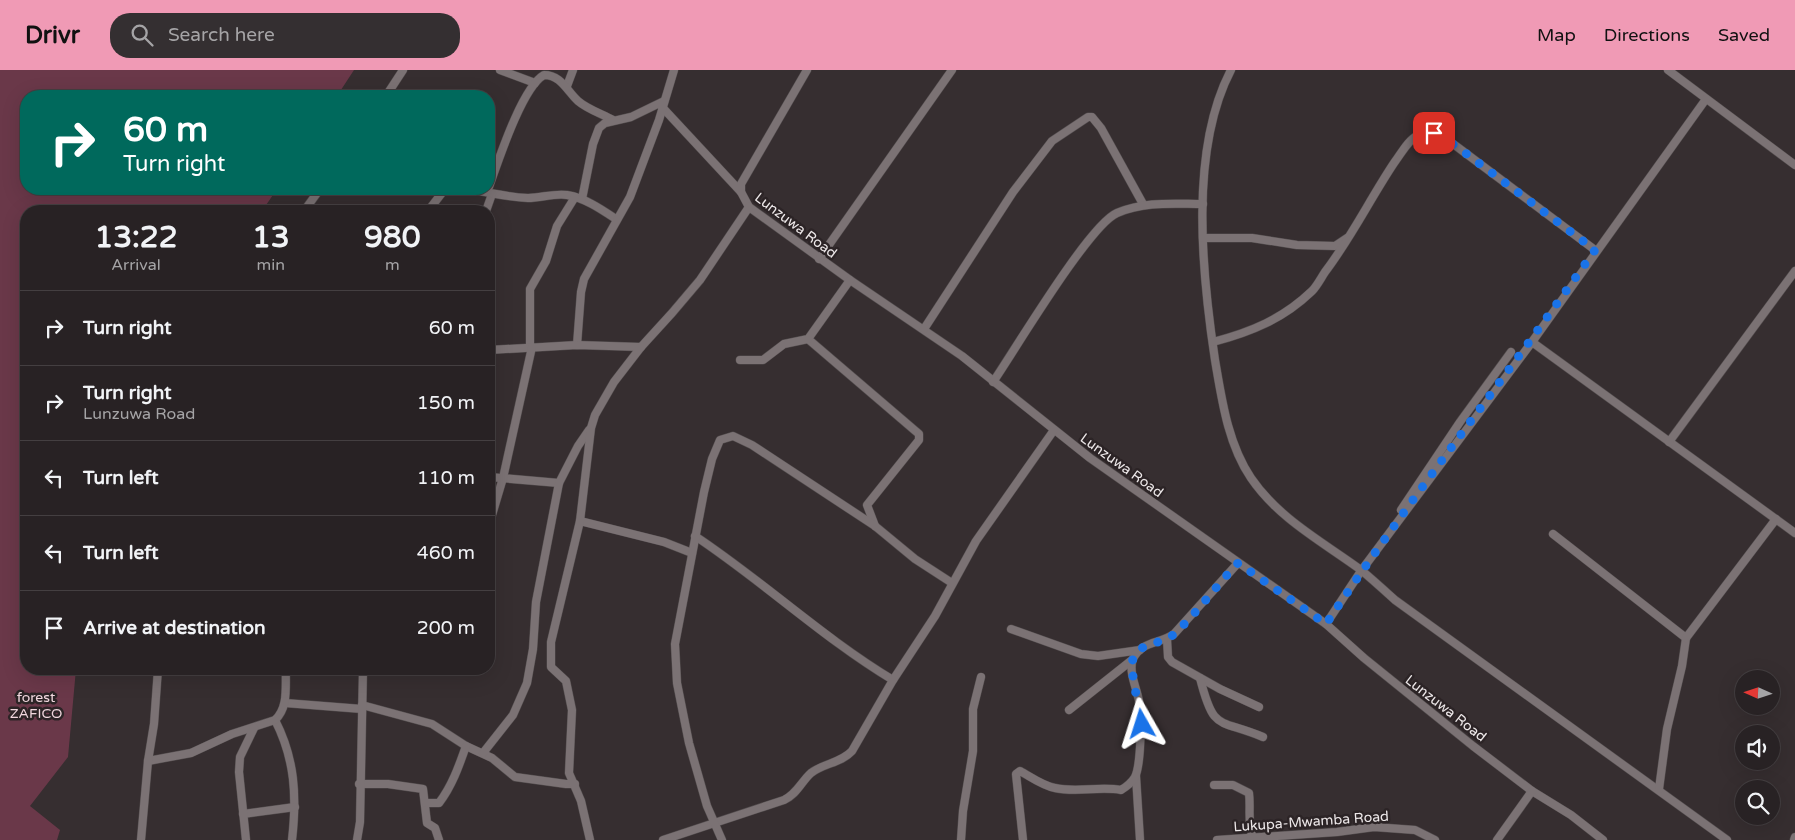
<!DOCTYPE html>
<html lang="en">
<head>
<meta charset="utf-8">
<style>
	:root { --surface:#282224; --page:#342f31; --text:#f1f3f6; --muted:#a5a4a6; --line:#443f41; --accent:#f09ab5 }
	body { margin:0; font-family:"Varela Round",sans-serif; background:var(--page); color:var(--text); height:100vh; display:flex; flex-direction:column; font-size:19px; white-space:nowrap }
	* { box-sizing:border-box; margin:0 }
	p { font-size:16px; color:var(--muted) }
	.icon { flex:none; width:28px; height:28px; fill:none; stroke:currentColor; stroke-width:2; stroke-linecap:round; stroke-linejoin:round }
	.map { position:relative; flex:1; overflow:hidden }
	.side { position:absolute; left:20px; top:135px; width:475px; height:470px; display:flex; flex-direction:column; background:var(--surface); border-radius:20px; box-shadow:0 5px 20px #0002,0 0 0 1px var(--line) }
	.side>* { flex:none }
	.hud { position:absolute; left:20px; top:20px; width:475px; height:105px; border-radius:20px; box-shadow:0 5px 20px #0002,0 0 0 1px var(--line); background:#00695c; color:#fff; overflow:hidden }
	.needle { width:32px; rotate:273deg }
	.controls { position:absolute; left:1735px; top:600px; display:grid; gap:10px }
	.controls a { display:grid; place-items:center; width:45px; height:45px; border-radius:50%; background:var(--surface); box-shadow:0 5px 20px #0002,0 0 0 1px var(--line); font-size:25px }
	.pin { position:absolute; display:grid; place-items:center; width:42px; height:42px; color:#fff; margin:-21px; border-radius:10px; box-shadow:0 2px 8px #0006 }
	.me { position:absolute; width:55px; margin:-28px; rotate:354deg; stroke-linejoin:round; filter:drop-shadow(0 0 4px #0008) }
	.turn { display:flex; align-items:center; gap:18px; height:105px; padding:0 20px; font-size:22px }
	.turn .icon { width:65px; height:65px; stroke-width:2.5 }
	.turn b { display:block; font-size:35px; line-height:42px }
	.eta { display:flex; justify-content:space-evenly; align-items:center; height:85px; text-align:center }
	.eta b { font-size:30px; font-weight:700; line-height:35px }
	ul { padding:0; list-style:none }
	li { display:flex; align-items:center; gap:15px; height:75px; padding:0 20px; border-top:1px solid var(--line) }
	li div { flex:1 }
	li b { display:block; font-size:19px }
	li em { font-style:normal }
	header { display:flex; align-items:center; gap:30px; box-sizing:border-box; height:70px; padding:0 25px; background:var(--accent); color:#111 }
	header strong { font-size:24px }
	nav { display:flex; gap:28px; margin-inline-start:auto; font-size:18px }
	.search { width:350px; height:45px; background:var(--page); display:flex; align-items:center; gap:12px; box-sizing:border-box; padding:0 18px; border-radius:20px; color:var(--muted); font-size:19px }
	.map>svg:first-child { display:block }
	.green { fill:#6a3849 }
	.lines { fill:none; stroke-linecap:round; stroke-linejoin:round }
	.minor-casing { stroke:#534d4e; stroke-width:9 }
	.minor { stroke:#7b7274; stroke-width:8 }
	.route { stroke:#1a73e8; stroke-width:9; stroke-dasharray:0 16.2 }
	.labels { text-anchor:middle; stroke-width:5; stroke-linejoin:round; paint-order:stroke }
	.street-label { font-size:14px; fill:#ede8e9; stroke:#2c2426 }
	.park-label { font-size:14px; fill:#f2d8df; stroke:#2c2426 }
</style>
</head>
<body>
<header>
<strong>Drivr</strong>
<div class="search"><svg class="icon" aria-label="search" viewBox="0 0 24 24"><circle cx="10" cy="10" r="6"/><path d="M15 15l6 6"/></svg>Search here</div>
<nav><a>Map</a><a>Directions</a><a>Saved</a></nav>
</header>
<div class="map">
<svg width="1795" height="770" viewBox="0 0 1795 770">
	<rect width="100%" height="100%" fill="#362e30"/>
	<path class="green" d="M 0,0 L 354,0 L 337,26 L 26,26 L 26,119 L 277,119 L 262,141 L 26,141 L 26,599 L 76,599 L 68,687 L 30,736 L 60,760 L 57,770 L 0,770 Z"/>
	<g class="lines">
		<g class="minor-casing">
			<g id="minor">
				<path d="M 500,0 L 535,13"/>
				<path d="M 807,0 L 741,114 L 741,122 L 749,137 L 850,210 L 962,286 L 1090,388 L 1326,554 L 1364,588 L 1473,676 L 1532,721 L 1571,745 L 1603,770"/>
				<path d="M 1231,0 C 1189,80 1202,204 1215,290 C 1222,331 1228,374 1251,408 C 1279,449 1323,472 1361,500 C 1373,510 1384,520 1395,530 L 1727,770"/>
				<path d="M 1668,0 L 1795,95"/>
				<path d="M 567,16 L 573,0"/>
				<path d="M 386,26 L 403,0"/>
				<path d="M 662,37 L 741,122"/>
				<path d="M 489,117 C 498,92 522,17 544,5 C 561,5 567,21 578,31 C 587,39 602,44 613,50"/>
				<path d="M 470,119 C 489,123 508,127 528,128 C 541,128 554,123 567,125 C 585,128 601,139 616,149"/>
				<path d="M 582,129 L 593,74 L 599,58 L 605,53 L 631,47 L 664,31"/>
				<path d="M 304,141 L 320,119"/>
				<path d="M 428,141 L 445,119"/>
				<path d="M 486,141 L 492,124"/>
				<path d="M 1203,168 L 1252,168 L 1297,175 L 1335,176 L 1347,168"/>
				<path d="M 819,189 L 952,0"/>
				<path d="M 924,259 L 1013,122 L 1052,71 L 1088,47 L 1092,47 L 1101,58 L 1143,134"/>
				<path d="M 808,269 L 919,364 L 919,370 L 867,435 L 875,456"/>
				<path d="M 1213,272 C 1251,262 1283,249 1312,221 C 1317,216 1321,208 1325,202 C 1351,168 1370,129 1394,93 C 1401,84 1408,70 1418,65 C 1433,58 1445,68 1456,76 L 1595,180"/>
				<path d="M 1532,272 L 1795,463"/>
				<path d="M 577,275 L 581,222 L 584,209 L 630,127 L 659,50 L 674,0"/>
				<path d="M 530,278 L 530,219 L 546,191 L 557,156 L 575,127"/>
				<path d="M 489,280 L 577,275 L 641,277"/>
				<path d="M 740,290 L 763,290 L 784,274 L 808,269 L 850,210"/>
				<path d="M 993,312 C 1015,280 1089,155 1117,143 C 1145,131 1173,134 1203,134"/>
				<path d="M 1669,372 L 1795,201"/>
				<path d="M 489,407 L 559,413"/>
				<path d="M 1401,440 L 1460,352 L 1511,282"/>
				<path d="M 580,451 L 664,472 L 692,483"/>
				<path d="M 489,455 L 503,408 L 532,277"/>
				<path d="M 1553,464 L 1686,568 L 1682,596 L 1667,659 L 1659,719"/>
				<path d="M 695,466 C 763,511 823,568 893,610"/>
				<path d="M 1361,501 L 1532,272 L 1706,29"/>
				<path d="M 1326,554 L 1363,498"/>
				<path d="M 1011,559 L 1081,584 L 1098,586 L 1140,580"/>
				<path d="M 1686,568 L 1776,449"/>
				<path d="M 1167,569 L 1168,587 L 1172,592 L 1220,619 L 1259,637"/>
				<path d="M 1200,608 C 1214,663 1218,648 1263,667"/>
				<path d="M 285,633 L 362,639"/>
				<path d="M 362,635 L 432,654 L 466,676 L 492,688 L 515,707 L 566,714 L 575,714"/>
				<path d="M 1069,640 L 1132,590"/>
				<path d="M 275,650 C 295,689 297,726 292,770"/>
				<path d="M 483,683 L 513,645 L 527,613 L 533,579 L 536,532 L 559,413 L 578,376 L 589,360"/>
				<path d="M 148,691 L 191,683 L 232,664 L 275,650 C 289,637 285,616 286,599"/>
				<path d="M 1136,706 L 1140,770"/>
				<path d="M 359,714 L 388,714 L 423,719 L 427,753 L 435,758 L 439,770"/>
				<path d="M 1214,715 L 1233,715 L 1249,723 C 1251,739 1247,752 1253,768"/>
				<path d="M 426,733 L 439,733 C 452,716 459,696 466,676"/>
				<path d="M 243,744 L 295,737"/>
				<path d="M 141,770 L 148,691 L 154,654 L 158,599"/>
				<path d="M 246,770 L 239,702 L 240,687 L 254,658"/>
				<path d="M 357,770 L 360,752 L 363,599"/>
				<path d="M 590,770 L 581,731 L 569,703 L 572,640 L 566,611 L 551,597 L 551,572 L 580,451 L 591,358 L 595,345 L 614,312 L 641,277 L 672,243 L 700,210 L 749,137"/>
				<path d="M 663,770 L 784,730 C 797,724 801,712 811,703 C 824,693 841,693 852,681 L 893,610 L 935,546 L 976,471 L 1054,360"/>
				<path d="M 722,770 L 707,736 L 689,673 L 677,613 L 675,574 L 704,422 L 712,389 L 720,370 L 733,366 L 752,375 L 875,456 L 915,489 L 952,513"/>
				<path d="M 961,770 L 963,741 L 973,681 L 973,639 L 981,607"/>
				<path d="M 1023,770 L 1016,704 L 1020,701 C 1031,707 1043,716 1055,718 C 1077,723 1099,716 1121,720 C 1126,717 1132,712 1135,707 C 1141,695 1142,645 1139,631 C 1137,619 1128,601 1133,589 C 1141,571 1160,574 1174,564 L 1238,493"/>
				<path d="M 1217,770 L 1337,762 L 1374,757 L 1415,760 L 1435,770"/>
				<path d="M 1497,770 L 1532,721"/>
				<path d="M 1794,770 L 1795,767"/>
			</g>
		</g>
		<use href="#minor" class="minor"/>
	</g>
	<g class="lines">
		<path class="route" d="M 1142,654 C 1140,641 1129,598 1133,589 C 1141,570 1161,576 1174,564 C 1197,543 1216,516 1238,493 L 1326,554 C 1411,427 1507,306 1595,180 L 1456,76 L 1434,63"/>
	</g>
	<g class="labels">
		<g class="street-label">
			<text transform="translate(796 155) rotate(37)" y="5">Lunzuwa Road</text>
			<text transform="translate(1122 395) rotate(36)" y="5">Lunzuwa Road</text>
			<text transform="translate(1446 638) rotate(38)" y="5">Lunzuwa Road</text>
			<text transform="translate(1311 751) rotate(-4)" y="5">Lukupa-Mwamba Road</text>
		</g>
		<g class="park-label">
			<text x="36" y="632">forest<tspan x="36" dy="16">ZAFICO</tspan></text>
		</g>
	</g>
</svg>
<div class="controls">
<a><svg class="needle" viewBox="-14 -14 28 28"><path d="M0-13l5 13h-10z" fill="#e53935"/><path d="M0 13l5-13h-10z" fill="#a5a4a6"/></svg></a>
<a><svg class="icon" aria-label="sound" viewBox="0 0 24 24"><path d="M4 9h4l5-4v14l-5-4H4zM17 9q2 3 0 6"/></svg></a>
<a><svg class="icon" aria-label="search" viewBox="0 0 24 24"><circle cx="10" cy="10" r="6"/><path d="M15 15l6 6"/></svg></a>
</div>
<div class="pin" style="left:1434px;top:63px;background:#d93025"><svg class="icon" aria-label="arrive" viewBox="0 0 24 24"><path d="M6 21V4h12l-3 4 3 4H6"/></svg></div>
<svg class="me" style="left:1142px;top:654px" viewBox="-20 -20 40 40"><path d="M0-17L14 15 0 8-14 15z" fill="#1a73e8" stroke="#fff" stroke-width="4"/></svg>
<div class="hud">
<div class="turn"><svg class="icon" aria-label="right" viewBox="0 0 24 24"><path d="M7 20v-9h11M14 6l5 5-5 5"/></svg><div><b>60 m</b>Turn right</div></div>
</div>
<section class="side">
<div class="eta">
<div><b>13:22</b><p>Arrival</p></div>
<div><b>13</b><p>min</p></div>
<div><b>980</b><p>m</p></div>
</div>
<ul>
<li><svg class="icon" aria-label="right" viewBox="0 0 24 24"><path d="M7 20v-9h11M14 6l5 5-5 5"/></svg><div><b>Turn right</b></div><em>60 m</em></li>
<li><svg class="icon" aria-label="right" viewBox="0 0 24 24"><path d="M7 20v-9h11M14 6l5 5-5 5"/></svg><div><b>Turn right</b><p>Lunzuwa Road</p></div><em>150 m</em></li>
<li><svg class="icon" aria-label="left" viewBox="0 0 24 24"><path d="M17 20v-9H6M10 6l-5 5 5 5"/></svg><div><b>Turn left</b></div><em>110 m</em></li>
<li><svg class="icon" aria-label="left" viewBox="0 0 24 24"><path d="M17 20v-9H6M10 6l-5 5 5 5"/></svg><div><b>Turn left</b></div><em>460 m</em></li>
<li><svg class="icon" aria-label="arrive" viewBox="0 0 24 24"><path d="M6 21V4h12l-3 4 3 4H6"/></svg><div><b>Arrive at destination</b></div><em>200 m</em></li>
</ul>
</section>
</div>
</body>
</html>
